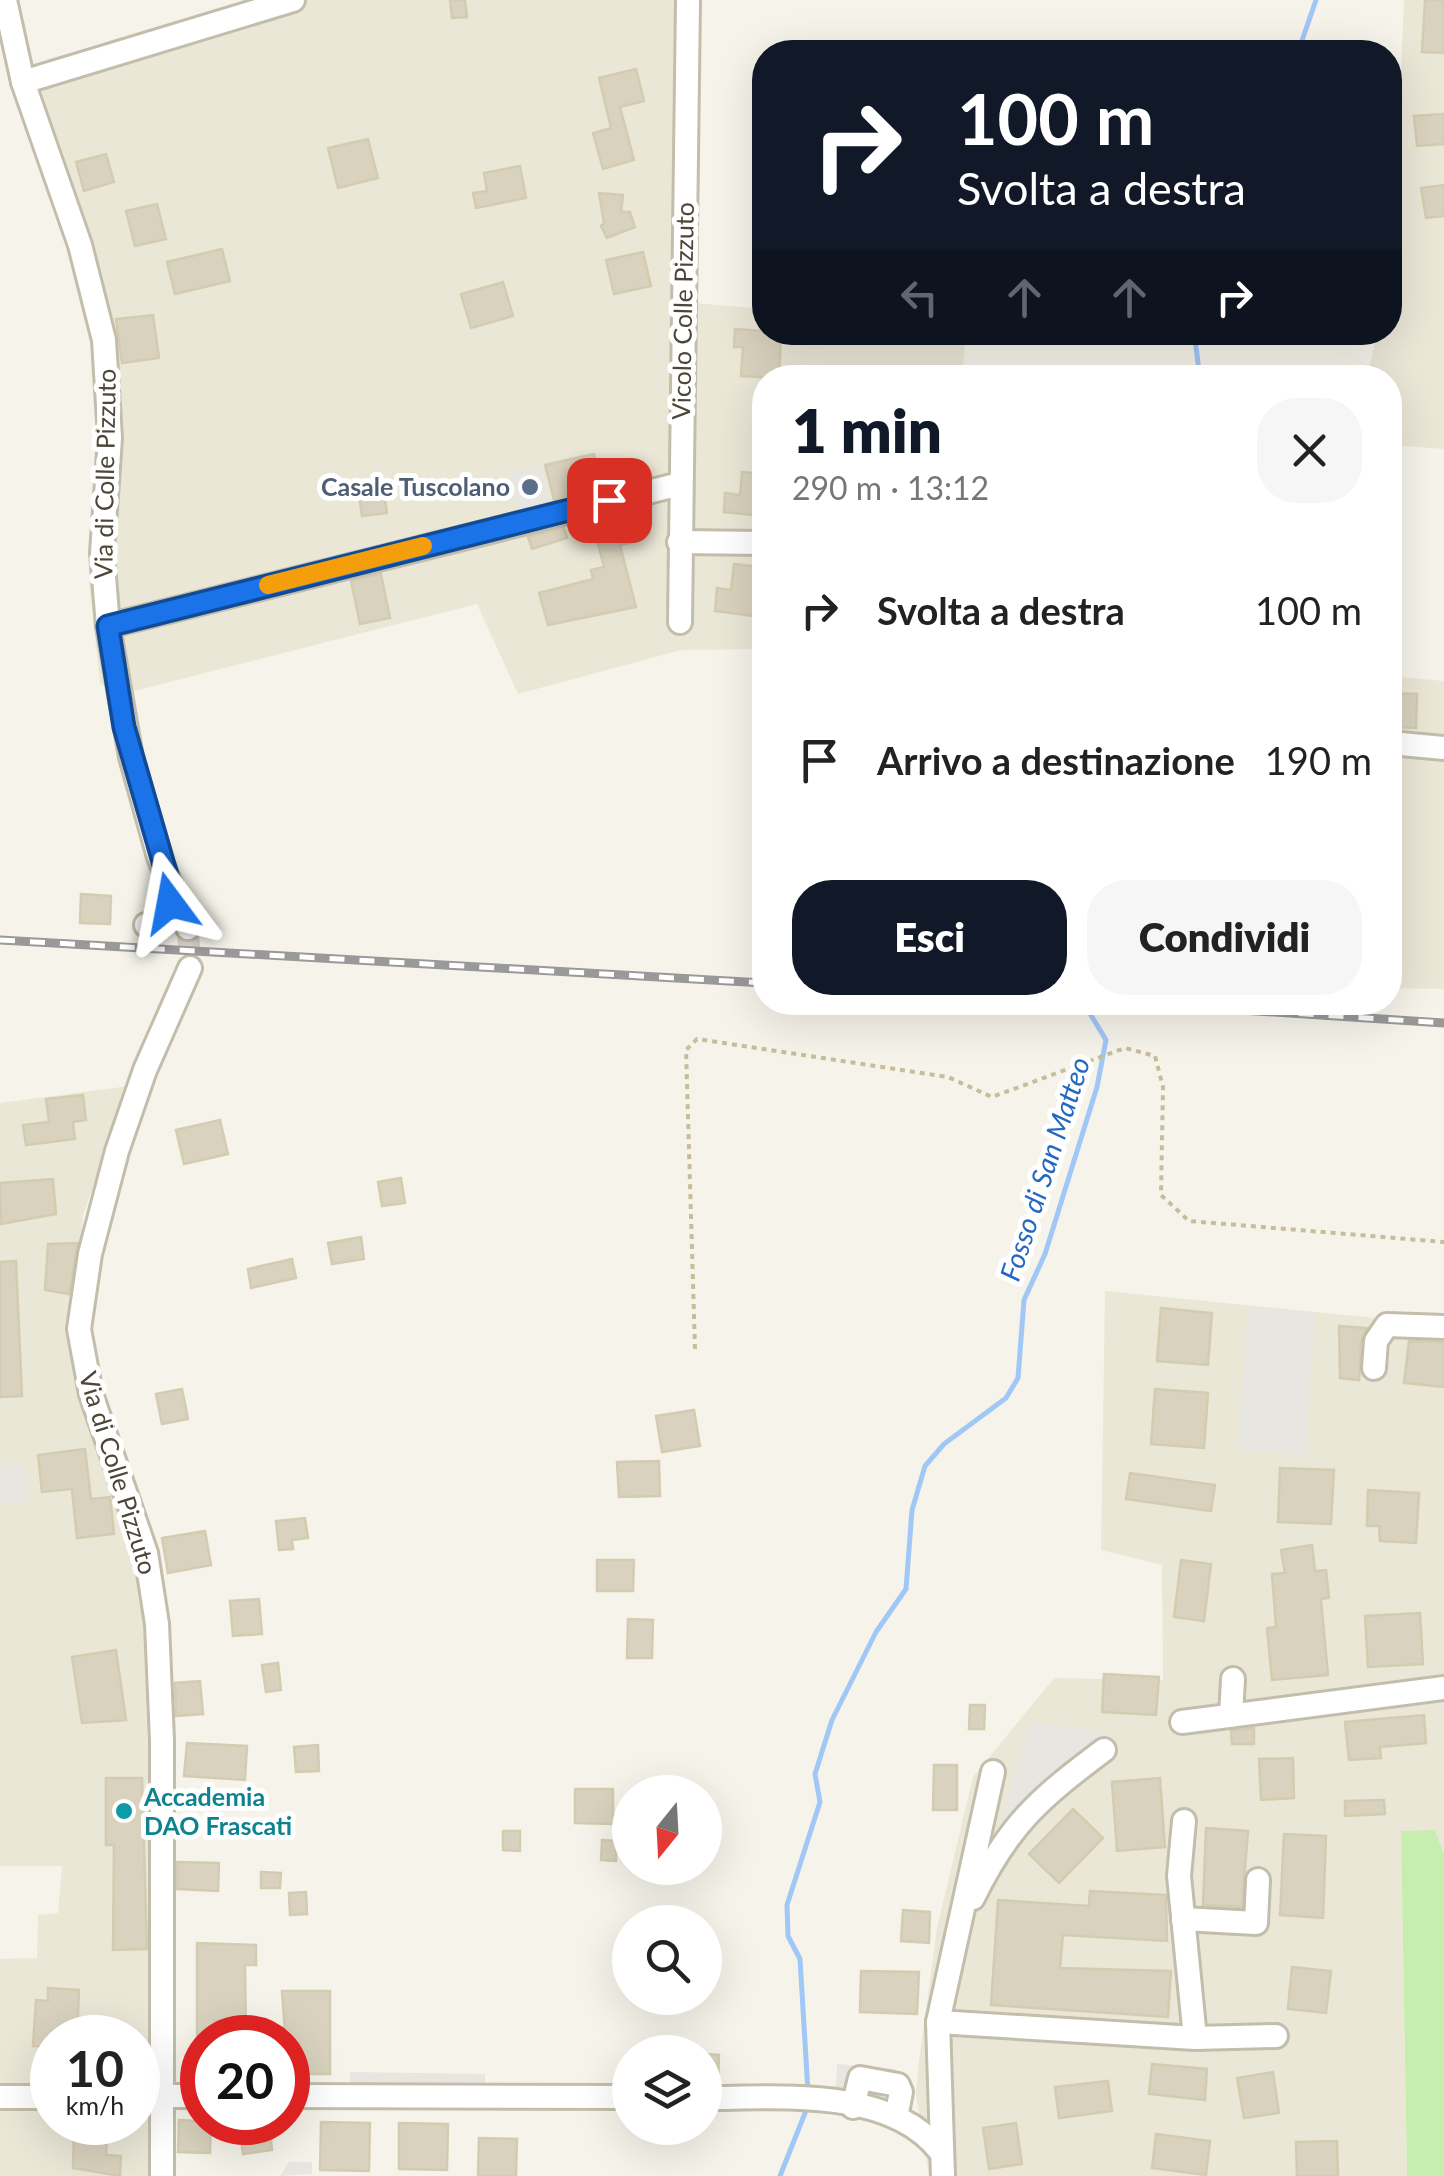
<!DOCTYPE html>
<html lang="it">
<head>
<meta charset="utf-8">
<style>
	:root { --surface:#fff; --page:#f6f6f6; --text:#222; --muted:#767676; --accent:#111827 }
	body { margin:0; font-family:Lato,sans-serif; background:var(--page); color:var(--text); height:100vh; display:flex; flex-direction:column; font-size:38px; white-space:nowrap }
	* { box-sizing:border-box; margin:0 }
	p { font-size:32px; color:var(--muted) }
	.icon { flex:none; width:55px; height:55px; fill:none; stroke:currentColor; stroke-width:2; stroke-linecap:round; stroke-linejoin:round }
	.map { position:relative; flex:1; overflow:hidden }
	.side { position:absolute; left:752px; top:365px; width:650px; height:650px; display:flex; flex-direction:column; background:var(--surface); border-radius:40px; box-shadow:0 10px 40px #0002 }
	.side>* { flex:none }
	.guide { position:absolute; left:752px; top:40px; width:650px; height:305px; border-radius:40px; box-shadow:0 10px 40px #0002; background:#111827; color:#fff; overflow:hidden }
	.needle { width:65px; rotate:198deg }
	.tools { position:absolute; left:612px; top:1775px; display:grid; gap:20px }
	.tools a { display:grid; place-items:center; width:110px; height:110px; border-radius:50%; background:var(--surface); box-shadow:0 10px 40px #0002; font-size:50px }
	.speed { position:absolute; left:30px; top:2015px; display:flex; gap:20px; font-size:50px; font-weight:700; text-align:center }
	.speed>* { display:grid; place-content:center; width:130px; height:130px; border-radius:50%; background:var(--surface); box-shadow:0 10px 40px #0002; line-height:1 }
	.speed small { font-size:25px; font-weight:400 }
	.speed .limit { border:15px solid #d22; background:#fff; color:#111 }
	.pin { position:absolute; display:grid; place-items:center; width:85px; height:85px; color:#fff; margin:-42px; border-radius:20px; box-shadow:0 5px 15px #0006 }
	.me { position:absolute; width:110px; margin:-55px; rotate:347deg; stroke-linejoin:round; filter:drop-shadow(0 0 8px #0008) }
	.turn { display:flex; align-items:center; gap:35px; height:210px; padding:0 40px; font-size:45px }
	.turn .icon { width:130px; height:130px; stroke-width:2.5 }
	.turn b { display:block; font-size:70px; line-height:85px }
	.lanes { display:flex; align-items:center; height:95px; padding:0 40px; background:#0003; justify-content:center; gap:50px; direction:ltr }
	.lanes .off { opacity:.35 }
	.round { display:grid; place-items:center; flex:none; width:105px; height:105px; border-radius:40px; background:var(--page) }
	.head { display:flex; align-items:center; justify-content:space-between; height:170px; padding:0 40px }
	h1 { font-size:60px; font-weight:800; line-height:75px; color:var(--accent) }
	.cta { display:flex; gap:20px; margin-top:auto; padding:20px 40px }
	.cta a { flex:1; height:115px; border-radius:40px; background:var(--accent); color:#fff; font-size:40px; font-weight:800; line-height:115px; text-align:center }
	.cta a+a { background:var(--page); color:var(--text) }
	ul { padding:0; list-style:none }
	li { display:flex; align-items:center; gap:30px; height:150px; padding:0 40px }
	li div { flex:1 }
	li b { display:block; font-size:38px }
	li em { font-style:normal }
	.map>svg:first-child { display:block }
	.residential { fill:#ebe7d7; fill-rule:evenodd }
	.green { fill:#c8eeaf }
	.parking { fill:#e7e6e1 }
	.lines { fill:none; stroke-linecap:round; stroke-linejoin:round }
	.stream { stroke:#a1c7f7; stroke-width:5 }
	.building { fill:#d9d2be; stroke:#d4ccb0; stroke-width:2.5 }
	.minor-tunnel { stroke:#d4d1c6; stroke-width:22; stroke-dasharray:22 11; stroke-linecap:butt }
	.minor-casing { stroke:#c3beab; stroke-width:28 }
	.path { stroke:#c6bd9b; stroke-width:4; stroke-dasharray:5 5; stroke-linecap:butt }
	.minor { stroke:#fff; stroke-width:22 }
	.rail-casing { stroke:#999; stroke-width:9 }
	.rail { stroke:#fff; stroke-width:5; stroke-dasharray:15; stroke-linecap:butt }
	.route-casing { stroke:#114b97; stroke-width:25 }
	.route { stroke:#1a73e8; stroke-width:18 }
	.slow { stroke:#f59e0b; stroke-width:18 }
	.service-dot { fill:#5c6f8a; stroke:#fff; stroke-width:4 }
	.culture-dot { fill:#0f9aa8; stroke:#fff; stroke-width:4 }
	.labels { text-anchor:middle; stroke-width:10; stroke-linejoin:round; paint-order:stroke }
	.street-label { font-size:25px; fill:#4b4637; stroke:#fff }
	.service-label { font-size:25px; font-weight:bold; fill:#4e5e75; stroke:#fff; text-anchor:end }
	.culture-label { font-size:25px; font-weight:bold; fill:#0d838f; stroke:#fff; text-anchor:start }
	.water-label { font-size:28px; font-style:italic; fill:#2468c2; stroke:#fff }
</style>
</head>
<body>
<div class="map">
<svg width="1444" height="2176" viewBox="0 0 1444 2176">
	<rect width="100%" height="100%" fill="#f6f4ea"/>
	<g class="residential">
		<path d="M 278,0 L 688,0 L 683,302 L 765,309 L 765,332 L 966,333 L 962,377 L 765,378 L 765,649 L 681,650 L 518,694 L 477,604 L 118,695 L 100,683 L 89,582 L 98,383 L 86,264 L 23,82 Z"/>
		<path d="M 1404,0 L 1444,0 L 1444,449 L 1390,445 L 1390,378 L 1367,378 L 1377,333 L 1390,332 Z"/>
		<path d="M 1390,676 L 1444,681 L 1444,989 L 1390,988 Z"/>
		<path d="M 129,1086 L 83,1215 L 73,1343 L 75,1375 L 121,1492 L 143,1586 L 156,1767 L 155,2176 L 0,2176 L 0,1959 L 37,1958 L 38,1915 L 58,1913 L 62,1866 L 0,1866 L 0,1103 ZM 52,2038 L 138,2038 L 138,2122 L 52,2122 Z"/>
		<path d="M 1105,1291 L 1444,1325 L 1444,1854 L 1435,1830 L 1401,1832 L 1407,2176 L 929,2176 L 916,2095 L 918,2069 L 937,1928 L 973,1777 L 1054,1678 L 1163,1680 L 1162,1565 L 1101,1550 Z"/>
	</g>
	<path class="green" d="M 1435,1830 L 1444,1854 L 1444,2176 L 1407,2176 L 1401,1831 Z"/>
	<g class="parking">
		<path d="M 541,466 L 550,504 L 519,511 L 510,471 Z"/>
		<path d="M 1248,1308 L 1315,1312 L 1305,1455 L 1238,1450 Z"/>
		<path d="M 23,1463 L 27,1500 L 1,1503 L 0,1466 Z"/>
		<path d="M 1030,1721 L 1102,1733 L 1104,1750 L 989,1865 Z"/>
		<path d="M 837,2064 L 896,2069 L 895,2077 L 853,2096 L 835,2095 Z"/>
		<path d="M 350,2072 L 485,2074 L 485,2098 L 349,2097 Z"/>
		<path d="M 289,2162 L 312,2162 L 312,2174 L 280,2176 Z"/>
	</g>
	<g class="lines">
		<g class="stream">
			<path d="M 1298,52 L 1316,0"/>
			<path d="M 1194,332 L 1200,378"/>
			<path d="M 808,2092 L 800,1959 L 788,1936 L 787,1905 L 820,1802 L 815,1774 L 832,1720 L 876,1632 L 906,1589 L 912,1510 L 925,1466 L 944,1444 L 1006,1398 L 1018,1378 L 1024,1300 L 1045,1254 L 1097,1087 L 1106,1040 L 1083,1002"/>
			<path d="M 780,2176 L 807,2108"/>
		</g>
	</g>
	<g class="building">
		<path d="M 450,0 L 465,0 L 467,17 L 452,18 Z"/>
		<path d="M 1425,0 L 1444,0 L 1444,53 L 1422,52 Z"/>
		<path d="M 636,69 L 644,101 L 620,107 L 634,160 L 603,169 L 593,133 L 611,128 L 599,78 Z"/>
		<path d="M 1444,114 L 1444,144 L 1417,146 L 1414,116 Z"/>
		<path d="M 368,139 L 378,178 L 338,188 L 328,148 Z"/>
		<path d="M 106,154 L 114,182 L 84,191 L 76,162 Z"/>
		<path d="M 520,166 L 526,198 L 476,208 L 473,193 L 487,191 L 484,173 Z"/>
		<path d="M 1444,185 L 1444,216 L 1426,218 L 1421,188 Z"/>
		<path d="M 599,193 L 623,195 L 621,212 L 630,212 L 635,227 L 607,238 L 601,226 L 604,223 Z"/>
		<path d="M 157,204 L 166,239 L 135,246 L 126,211 Z"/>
		<path d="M 222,249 L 230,281 L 175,294 L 167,262 Z"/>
		<path d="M 643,252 L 651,286 L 614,294 L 606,260 Z"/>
		<path d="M 503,282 L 513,316 L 471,328 L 461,294 Z"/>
		<path d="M 153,315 L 159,358 L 122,363 L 116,319 Z"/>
		<path d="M 735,329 L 781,332 L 779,378 L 741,376 L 743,347 L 734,347 Z"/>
		<path d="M 594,454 L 601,484 L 554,500 L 545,465 Z"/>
		<path d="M 742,472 L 765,474 L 764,516 L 724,512 L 725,493 L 740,495 Z"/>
		<path d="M 382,480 L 387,513 L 362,516 L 357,483 Z"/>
		<path d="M 633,511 L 640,540 L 620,545 L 636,607 L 548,625 L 539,593 L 593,579 L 591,570 L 604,567 L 592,521 Z"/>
		<path d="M 564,528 L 567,538 L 532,549 L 528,537 Z"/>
		<path d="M 734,564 L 760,567 L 754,616 L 715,611 L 717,588 L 731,590 Z"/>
		<path d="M 381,574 L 390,618 L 360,624 L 351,581 Z"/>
		<path d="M 1390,693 L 1417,694 L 1416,728 L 1390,727 Z"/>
		<path d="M 81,894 L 111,896 L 110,924 L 80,923 Z"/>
		<path d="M 83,1095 L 86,1120 L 73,1122 L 75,1139 L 26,1145 L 23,1125 L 49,1122 L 46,1099 Z"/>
		<path d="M 220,1120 L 228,1154 L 184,1164 L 176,1130 Z"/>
		<path d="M 401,1178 L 405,1203 L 382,1206 L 378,1182 Z"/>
		<path d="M 53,1179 L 56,1214 L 1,1224 L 0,1183 Z"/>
		<path d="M 361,1237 L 364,1259 L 332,1264 L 328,1243 Z"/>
		<path d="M 78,1243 L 69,1294 L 45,1290 L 48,1244 Z"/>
		<path d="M 292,1259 L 296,1278 L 251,1288 L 248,1269 Z"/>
		<path d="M 16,1261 L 22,1396 L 0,1397 L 0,1262 Z"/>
		<path d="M 1161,1308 L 1212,1313 L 1208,1365 L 1157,1361 Z"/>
		<path d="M 1339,1326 L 1367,1328 L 1361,1340 L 1359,1380 L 1340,1378 Z"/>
		<path d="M 1409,1341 L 1444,1342 L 1444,1387 L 1404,1383 Z"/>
		<path d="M 182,1389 L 188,1419 L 162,1424 L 156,1394 Z"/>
		<path d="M 1155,1389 L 1208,1393 L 1204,1448 L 1151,1444 Z"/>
		<path d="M 694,1410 L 700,1446 L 662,1452 L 656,1416 Z"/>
		<path d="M 85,1449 L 91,1499 L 110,1497 L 114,1534 L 77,1538 L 72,1489 L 42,1492 L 38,1455 Z"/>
		<path d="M 659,1461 L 660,1496 L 619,1497 L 617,1462 Z"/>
		<path d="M 1280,1468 L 1334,1470 L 1331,1524 L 1278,1522 Z"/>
		<path d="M 1130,1473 L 1215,1485 L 1211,1511 L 1126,1499 Z"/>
		<path d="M 1368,1490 L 1419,1493 L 1416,1543 L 1380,1541 L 1379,1526 L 1367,1526 Z"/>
		<path d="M 305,1518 L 308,1538 L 292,1540 L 293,1549 L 279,1550 L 276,1521 Z"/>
		<path d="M 205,1531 L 211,1565 L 168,1573 L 162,1538 Z"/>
		<path d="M 1312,1545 L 1315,1571 L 1326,1570 L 1329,1598 L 1321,1599 L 1328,1675 L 1272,1680 L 1267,1628 L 1276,1627 L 1272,1574 L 1285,1573 L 1281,1550 Z"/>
		<path d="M 597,1560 L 634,1560 L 633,1591 L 597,1591 Z"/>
		<path d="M 1181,1560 L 1211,1564 L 1204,1621 L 1174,1617 Z"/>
		<path d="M 259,1599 L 262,1634 L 233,1636 L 230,1601 Z"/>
		<path d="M 1420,1613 L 1423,1664 L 1368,1667 L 1365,1616 Z"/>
		<path d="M 628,1619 L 653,1620 L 652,1658 L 627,1658 Z"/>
		<path d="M 116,1650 L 126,1720 L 82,1723 L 72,1657 Z"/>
		<path d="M 278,1663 L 281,1690 L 266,1692 L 262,1665 Z"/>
		<path d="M 1104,1674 L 1159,1677 L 1156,1715 L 1102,1712 Z"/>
		<path d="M 200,1681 L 203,1714 L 176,1716 L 175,1683 Z"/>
		<path d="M 970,1705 L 985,1705 L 984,1729 L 969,1729 Z"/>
		<path d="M 1424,1715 L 1426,1743 L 1380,1747 L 1381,1758 L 1349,1760 L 1345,1722 Z"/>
		<path d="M 1254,1728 L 1254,1744 L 1232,1744 L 1231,1731 Z"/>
		<path d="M 187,1743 L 247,1746 L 245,1780 L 184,1776 Z"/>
		<path d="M 318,1745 L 319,1771 L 296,1772 L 294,1747 Z"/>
		<path d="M 1293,1758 L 1294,1798 L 1261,1800 L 1259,1759 Z"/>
		<path d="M 934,1765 L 957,1765 L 957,1810 L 933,1810 Z"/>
		<path d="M 106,1778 L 142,1778 L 147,1949 L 113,1950 L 114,1845 L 106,1845 Z"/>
		<path d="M 1160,1778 L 1165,1847 L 1117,1851 L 1112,1782 Z"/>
		<path d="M 575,1789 L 613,1789 L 613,1824 L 575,1823 Z"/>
		<path d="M 1384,1800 L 1385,1814 L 1345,1816 L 1345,1801 Z"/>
		<path d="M 1073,1809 L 1103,1838 L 1059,1883 L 1029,1854 Z"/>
		<path d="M 1206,1828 L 1248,1831 L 1242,1907 L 1203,1905 Z"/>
		<path d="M 503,1831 L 520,1831 L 520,1851 L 503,1850 Z"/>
		<path d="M 1284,1834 L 1326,1836 L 1323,1918 L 1280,1915 Z"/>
		<path d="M 602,1840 L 616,1841 L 616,1861 L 601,1860 Z"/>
		<path d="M 177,1862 L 219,1863 L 218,1891 L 177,1889 Z"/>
		<path d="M 261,1872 L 281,1873 L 280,1888 L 261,1888 Z"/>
		<path d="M 1090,1891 L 1166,1895 L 1167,1941 L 1063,1935 L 1060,1968 L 1171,1971 L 1168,2017 L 991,2005 L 998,1900 L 1089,1906 Z"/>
		<path d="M 306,1892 L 307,1914 L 290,1915 L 289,1893 Z"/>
		<path d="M 903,1910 L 930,1912 L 929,1943 L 901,1941 Z"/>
		<path d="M 197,1943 L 256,1945 L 256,1965 L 245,1965 L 246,2038 L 230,2038 L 228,2020 L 214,2021 L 213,2038 L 197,2038 Z"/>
		<path d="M 1292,1967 L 1331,1971 L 1326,2013 L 1288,2009 Z"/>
		<path d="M 861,1971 L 919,1972 L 917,2014 L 860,2012 Z"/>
		<path d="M 48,1988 L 79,1990 L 77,2038 L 52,2038 L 52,2047 L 33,2046 L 36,2000 L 48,2001 Z"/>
		<path d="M 282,1991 L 330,1991 L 330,2074 L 288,2074 Z"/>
		<path d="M 705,2054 L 719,2055 L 718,2083 L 705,2083 Z"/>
		<path d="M 1152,2064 L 1207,2069 L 1205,2100 L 1149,2094 Z"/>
		<path d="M 1273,2072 L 1279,2113 L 1244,2118 L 1237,2078 Z"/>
		<path d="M 1108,2081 L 1112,2111 L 1059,2118 L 1055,2087 Z"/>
		<path d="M 179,2120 L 211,2122 L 210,2153 L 178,2152 Z"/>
		<path d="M 239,2122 L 269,2122 L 272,2150 L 243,2154 Z"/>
		<path d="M 321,2122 L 370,2123 L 369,2171 L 320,2170 Z"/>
		<path d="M 399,2123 L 448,2124 L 447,2170 L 399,2169 Z"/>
		<path d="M 1016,2123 L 1022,2164 L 989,2169 L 983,2128 Z"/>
		<path d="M 74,2130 L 107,2131 L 106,2155 L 121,2156 L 120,2176 L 73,2168 Z"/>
		<path d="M 1156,2134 L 1210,2141 L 1206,2175 L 1152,2168 Z"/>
		<path d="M 479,2138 L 517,2139 L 516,2176 L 478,2176 Z"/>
		<path d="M 1337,2141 L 1338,2176 L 1297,2176 L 1296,2142 Z"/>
	</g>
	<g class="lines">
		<path class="minor-tunnel" d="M 188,928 L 190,968"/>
		<g class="minor-casing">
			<g id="minor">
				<path d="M 5,0 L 23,82 L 80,245 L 104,340 L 110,438 L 102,553 L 108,626 L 131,757 L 159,857 L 188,928"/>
				<path d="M 23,82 L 293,0"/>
				<path d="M 679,542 L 765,543"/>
				<path d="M 680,622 L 688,0"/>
				<path d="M 108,626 L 680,484"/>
				<path d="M 1390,743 L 1444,748"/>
				<path d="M 146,925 L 157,925 L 166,918 L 169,887"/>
				<path d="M 1374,1368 L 1376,1341 L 1387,1325 L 1444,1327"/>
				<path d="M 1231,1716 L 1233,1679"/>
				<path d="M 1182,1722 L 1444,1688"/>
				<path d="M 973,1898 C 1009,1824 1040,1798 1104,1750"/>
				<path d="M 1183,1919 L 1256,1923 L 1258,1880"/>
				<path d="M 938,2022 L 1195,2038 L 1179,1876 L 1184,1821"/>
				<path d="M 1195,2038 L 1276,2036"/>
				<path d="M 138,2096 L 202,2096"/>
				<path d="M 288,2096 L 630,2097"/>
				<path d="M 0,2097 L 52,2097"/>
				<path d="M 705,2098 C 778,2098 889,2087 939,2150"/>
				<path d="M 853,2107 L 860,2078 L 898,2085 L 901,2092 L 896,2117"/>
				<path d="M 162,2176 L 162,1740 L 157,1624 L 146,1553 L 91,1394 L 79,1329 L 90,1254 L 117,1151 L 145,1070 L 190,968"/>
				<path d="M 943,2176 L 938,2022 L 993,1772"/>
			</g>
		</g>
		<path class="path" d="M 695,1349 L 686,1050 L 697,1039 L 948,1077 L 992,1097 L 1125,1048 L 1155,1056 L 1163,1087 L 1161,1195 L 1189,1221 L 1444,1242"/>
		<use href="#minor" class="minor"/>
		<g class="rail-casing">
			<g id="rail">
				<path d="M 0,940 L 765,983"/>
				<path d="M 1119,1002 L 1444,1023"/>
			</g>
		</g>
		<use href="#rail" class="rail"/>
	</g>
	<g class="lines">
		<g class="route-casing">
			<path id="route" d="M 170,903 L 168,879 L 124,727 L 108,626 L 609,500"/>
		</g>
		<use href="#route" class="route"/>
		<path class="slow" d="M 268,585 L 423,546"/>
	</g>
	<circle class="service-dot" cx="530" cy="487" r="10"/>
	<circle class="culture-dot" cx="124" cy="1811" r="10"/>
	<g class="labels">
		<g class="street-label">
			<text transform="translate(683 311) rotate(-89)" y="9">Vicolo Colle Pizzuto</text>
			<text transform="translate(105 474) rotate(-89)" y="9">Via di Colle Pizzuto</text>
			<text transform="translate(118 1473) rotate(73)" y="9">Via di Colle Pizzuto</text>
		</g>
		<g class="service-label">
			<text x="510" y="496">Casale Tuscolano</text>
		</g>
		<g class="culture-label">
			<text x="144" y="1806">Accademia<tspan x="144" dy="29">DAO Frascati</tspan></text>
		</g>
		<g class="water-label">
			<text transform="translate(1045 1169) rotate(-72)" y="10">Fosso di San Matteo</text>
		</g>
	</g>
</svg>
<div class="tools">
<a><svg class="needle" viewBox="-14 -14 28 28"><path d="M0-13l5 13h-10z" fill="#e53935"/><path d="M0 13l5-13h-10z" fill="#767676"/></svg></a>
<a><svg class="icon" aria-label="search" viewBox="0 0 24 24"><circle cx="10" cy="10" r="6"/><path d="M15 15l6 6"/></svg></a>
<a><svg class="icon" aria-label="layers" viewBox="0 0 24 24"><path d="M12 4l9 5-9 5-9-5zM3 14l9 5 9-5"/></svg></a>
</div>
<div class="speed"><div>10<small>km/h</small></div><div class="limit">20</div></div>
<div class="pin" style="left:609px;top:500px;background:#d93025"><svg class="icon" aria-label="arrive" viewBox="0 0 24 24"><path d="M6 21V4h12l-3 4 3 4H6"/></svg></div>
<svg class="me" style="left:170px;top:903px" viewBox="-20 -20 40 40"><path d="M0-17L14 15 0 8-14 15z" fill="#1a73e8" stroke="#fff" stroke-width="4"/></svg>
<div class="guide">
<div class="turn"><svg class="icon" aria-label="right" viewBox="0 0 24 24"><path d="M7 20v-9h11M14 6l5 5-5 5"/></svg><div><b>100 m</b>Svolta a destra</div></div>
<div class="lanes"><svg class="icon off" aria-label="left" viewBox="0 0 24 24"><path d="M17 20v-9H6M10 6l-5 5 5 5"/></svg><svg class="icon off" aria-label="ahead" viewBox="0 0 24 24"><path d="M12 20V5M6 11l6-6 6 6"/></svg><svg class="icon off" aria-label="ahead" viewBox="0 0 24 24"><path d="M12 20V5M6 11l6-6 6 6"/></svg><svg class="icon" aria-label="right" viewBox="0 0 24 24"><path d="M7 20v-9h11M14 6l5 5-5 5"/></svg></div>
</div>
<section class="side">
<div class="head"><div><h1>1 min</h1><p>290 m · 13:12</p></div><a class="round"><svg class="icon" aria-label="close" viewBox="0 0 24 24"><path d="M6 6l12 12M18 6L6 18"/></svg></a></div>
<ul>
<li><svg class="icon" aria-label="right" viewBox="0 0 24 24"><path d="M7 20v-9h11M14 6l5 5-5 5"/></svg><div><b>Svolta a destra</b></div><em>100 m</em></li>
<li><svg class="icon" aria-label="arrive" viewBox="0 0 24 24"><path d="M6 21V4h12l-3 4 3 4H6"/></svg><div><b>Arrivo a destinazione</b></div><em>190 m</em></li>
</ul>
<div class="cta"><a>Esci</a><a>Condividi</a></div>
</section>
</div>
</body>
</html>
